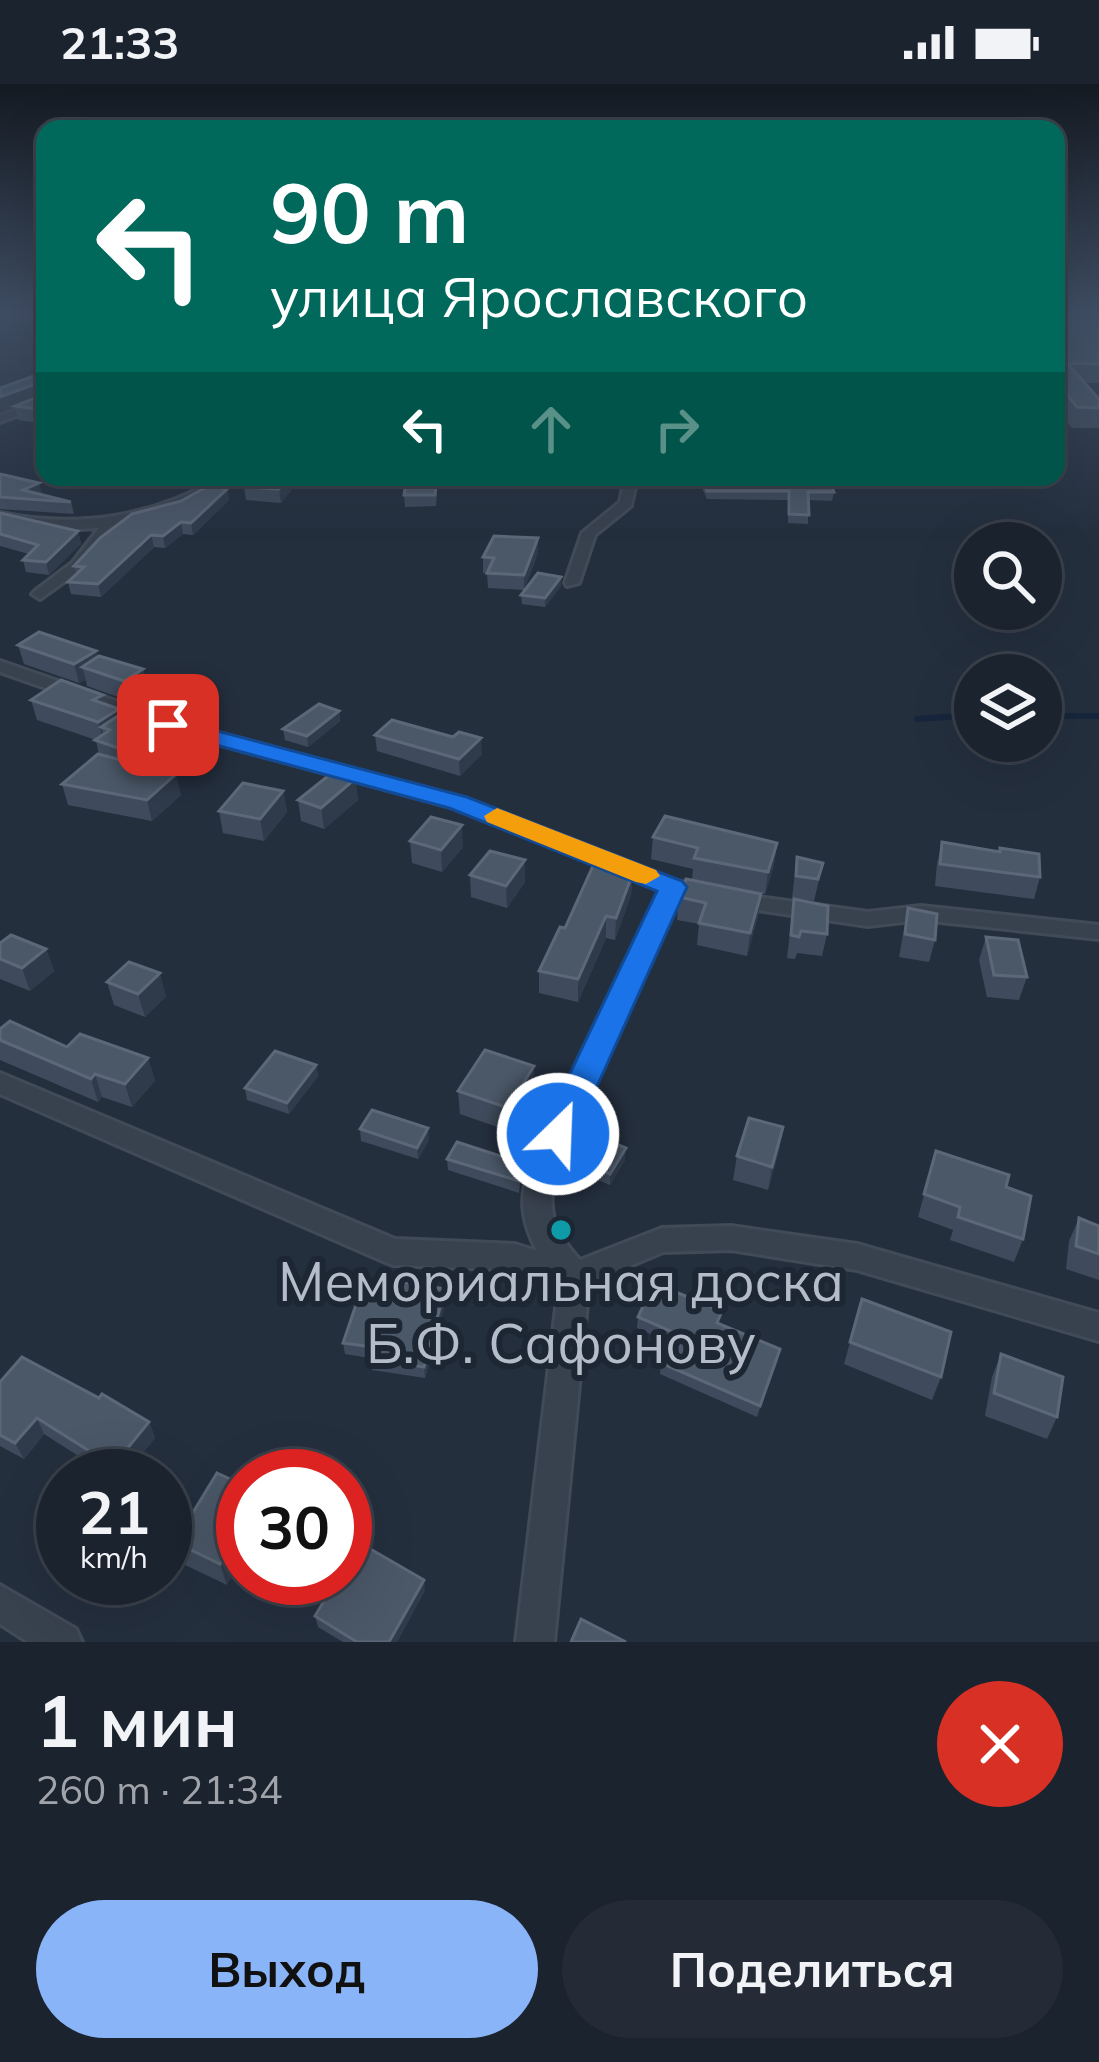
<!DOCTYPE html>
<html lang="ru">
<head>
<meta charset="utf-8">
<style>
	:root { --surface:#1b232e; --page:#242b36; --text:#f1f3f6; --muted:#a0a4aa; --line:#39404a; --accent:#8ab4f8 }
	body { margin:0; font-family:Mulish,sans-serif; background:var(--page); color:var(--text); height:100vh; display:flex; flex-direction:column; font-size:45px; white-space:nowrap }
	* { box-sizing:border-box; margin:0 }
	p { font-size:39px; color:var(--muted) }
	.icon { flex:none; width:66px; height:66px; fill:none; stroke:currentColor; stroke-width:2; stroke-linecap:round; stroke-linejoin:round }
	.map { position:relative; height:1558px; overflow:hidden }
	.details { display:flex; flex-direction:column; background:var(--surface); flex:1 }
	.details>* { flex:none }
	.banner { position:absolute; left:36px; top:36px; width:1029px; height:366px; border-radius:24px; box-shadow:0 12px 48px #0002,0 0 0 3px var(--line); background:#00695c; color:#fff; overflow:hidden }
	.tools { position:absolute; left:954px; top:438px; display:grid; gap:24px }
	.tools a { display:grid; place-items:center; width:108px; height:108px; border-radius:50%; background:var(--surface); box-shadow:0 12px 48px #0002,0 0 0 3px var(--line); font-size:60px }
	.speed { position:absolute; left:36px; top:1365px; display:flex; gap:24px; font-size:60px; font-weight:700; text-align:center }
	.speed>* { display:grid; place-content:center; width:156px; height:156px; border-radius:50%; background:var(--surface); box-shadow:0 12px 48px #0002,0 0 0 3px var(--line); line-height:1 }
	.speed small { font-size:30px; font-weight:400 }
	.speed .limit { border:18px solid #d22; background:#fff; color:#111 }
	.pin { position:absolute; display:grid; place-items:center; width:102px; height:102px; color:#fff; margin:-51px; border-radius:24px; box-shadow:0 6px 18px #0006 }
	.me { position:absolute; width:132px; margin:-66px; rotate:24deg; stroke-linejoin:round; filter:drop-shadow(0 0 9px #0008) }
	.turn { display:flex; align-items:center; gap:42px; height:252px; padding:0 36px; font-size:54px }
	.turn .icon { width:156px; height:156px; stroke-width:2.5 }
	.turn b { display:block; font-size:84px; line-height:102px }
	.lanes { display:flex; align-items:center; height:114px; padding:0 36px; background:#0003; justify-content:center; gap:60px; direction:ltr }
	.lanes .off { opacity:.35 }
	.round { display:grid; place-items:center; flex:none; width:126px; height:126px; border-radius:63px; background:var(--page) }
	.summary { display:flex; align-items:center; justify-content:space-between; height:204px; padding:0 36px }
	h1 { font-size:72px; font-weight:700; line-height:90px }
	.cta { display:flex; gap:24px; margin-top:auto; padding:24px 36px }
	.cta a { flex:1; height:138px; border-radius:72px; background:var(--accent); color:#111; font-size:48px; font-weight:700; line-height:138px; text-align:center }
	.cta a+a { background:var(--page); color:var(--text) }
	.status { display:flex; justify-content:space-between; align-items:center; height:84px; padding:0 60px; background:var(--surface); direction:ltr }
	.status svg { height:33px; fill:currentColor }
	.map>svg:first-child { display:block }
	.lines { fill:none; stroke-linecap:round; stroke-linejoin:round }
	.stream { stroke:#17263c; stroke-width:6 }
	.street-casing { stroke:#414a57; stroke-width:6 }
	.street { fill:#38414e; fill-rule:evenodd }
	.wall { fill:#3f4b5c }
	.shaded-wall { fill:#2f3b4b }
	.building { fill:#4b5868; stroke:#5c6777; stroke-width:3 }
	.route { fill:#1a73e8; stroke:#114b97; stroke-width:3 }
	.slow { fill:#f59e0b }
	.culture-dot { fill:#0f9aa8; stroke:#1d2633; stroke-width:4.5 }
	.labels { text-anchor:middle; stroke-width:12; stroke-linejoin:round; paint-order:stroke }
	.near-poi-label { font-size:54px; fill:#b4bcc9; stroke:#1d2633 }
</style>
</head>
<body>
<div class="status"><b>21:33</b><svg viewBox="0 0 49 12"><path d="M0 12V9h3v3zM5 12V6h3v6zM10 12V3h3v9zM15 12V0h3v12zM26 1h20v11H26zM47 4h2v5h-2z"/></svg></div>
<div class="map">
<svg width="1099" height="1558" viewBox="0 0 1099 1558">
	<rect width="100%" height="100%" fill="#242f3e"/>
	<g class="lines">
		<g class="stream">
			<path d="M 1041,632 L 1099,632"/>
			<path d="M 917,635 L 975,631"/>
		</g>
		<g class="street-casing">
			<g id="street">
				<path d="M 45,315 L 45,322 L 0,338 L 0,331 Z"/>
				<path d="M 222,393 L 237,393 L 182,424 L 114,442 L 82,485 L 40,515 L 32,510 L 35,507 L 72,479 L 99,444 L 60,446 L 0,437 L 0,429 C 80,445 151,433 222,393 Z"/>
				<path d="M 625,393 L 637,393 L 631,422 L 595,451 L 579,499 L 567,502 L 565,499 L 582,449 L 620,418 Z"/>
				<path d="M 651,393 L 856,393 L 839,401 L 657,397 Z"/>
				<path d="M 0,577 L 174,637 L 465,715 L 677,797 L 714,805 L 717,810 L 706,817 L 679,811 L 557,1085 C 545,1124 553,1147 580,1176 L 662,1144 L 731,1142 L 857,1160 L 1099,1229 L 1099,1257 L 857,1186 L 731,1166 L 663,1168 L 589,1199 L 554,1558 L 516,1558 L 559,1199 L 515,1186 L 393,1181 L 383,1177 L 0,1010 L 0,989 L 395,1155 L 515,1160 L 537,1167 C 522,1138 519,1116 529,1085 L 660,806 L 451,723 L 162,645 L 0,588 Z"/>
				<path d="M 737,810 L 868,828 L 921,822 L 1099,841 L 1099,855 L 921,836 L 868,842 L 729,822 L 726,817 Z"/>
				<path d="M 0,1501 L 76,1545 L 82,1558 L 28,1558 L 0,1540 Z"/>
			</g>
		</g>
		<use href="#street" class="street"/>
	</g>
	<g class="wall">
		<path d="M 1056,231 L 1099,231 L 1099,299 L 1085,299 L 1099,315 L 1099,344 L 1072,344 L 1056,323 Z"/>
		<path d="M 45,288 L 45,340 L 18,336 L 15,323 L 0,329 L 0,304 Z"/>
		<path d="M 0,390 L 42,410 L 71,418 L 74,430 L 0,425 Z"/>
		<path d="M 302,393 L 281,419 L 246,416 L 244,403 Z"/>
		<path d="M 438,393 L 436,422 L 405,423 L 404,411 Z"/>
		<path d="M 701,394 L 834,408 L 832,417 L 808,416 L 808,440 L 788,439 L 788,416 L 707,415 L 701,402 Z"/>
		<path d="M 227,405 L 229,416 L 193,451 L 183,450 L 165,464 L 154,463 L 101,513 L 71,510 L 68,498 L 76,490 L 74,482 Z"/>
		<path d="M 0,429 L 78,447 L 81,460 L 49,491 L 26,488 L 23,476 L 29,470 L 0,462 Z"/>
		<path d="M 538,454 L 538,469 L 524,506 L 488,504 L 487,489 L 483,489 L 483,473 Z"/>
		<path d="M 561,493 L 561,502 L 545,523 L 522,520 L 521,511 Z"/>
		<path d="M 18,561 L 96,567 L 97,573 L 143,585 L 147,604 L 129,617 L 87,602 L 86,596 L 79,599 L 24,580 Z"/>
		<path d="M 31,616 L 105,620 L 119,625 L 120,631 L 144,637 L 150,669 L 135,680 L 181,711 L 152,737 L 68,721 L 62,700 L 99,671 L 96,656 L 37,636 Z"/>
		<path d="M 339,627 L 340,637 L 308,663 L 285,656 L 283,645 Z"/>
		<path d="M 375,651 L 453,653 L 482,670 L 460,692 L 377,667 Z"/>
		<path d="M 355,695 L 358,716 L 324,745 L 301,737 L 298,716 Z"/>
		<path d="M 283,707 L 287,728 L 264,757 L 223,749 L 219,727 Z"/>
		<path d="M 653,753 L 777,759 L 774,781 L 765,810 L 692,795 L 693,785 L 651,775 Z"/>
		<path d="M 410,757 L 463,763 L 442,788 L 412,779 Z"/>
		<path d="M 942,758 L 1040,793 L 1034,815 L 935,802 L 937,780 Z"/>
		<path d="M 797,773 L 823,779 L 814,817 L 792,814 Z"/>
		<path d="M 633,789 L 631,811 L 615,856 L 606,854 L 578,918 L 539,909 L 539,887 L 565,844 Z"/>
		<path d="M 470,791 L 525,798 L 507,824 L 471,813 Z"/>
		<path d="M 761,810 L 758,832 L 747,872 L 697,861 L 699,840 L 677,836 L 679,813 Z"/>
		<path d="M 794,815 L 827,850 L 822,872 L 797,869 L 795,875 L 787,874 Z"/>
		<path d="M 908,824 L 935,856 L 929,878 L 899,873 Z"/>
		<path d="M 986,853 L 1027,893 L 1019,916 L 987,913 L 979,876 Z"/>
		<path d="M 0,859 L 46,865 L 54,887 L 30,907 L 0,895 Z"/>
		<path d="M 107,898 L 166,912 L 145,933 L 114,921 Z"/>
		<path d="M 0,945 L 67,963 L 148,974 L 155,997 L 132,1023 L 102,1013 L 98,1018 L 0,976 Z"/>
		<path d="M 316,981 L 318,992 L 289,1030 L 247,1016 L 245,1004 Z"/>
		<path d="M 534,1005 L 509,1047 L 460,1030 L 458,1007 Z"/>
		<path d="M 783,1043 L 779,1066 L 768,1106 L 733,1096 L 737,1072 Z"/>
		<path d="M 360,1045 L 429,1056 L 418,1075 L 361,1057 Z"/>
		<path d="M 936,1067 L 1006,1103 L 1023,1155 L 1014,1178 L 950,1156 L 953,1146 L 918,1133 Z"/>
		<path d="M 563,1070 L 625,1076 L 610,1101 L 563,1082 Z"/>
		<path d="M 447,1075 L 522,1079 L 519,1109 L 448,1086 Z"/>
		<path d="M 1079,1134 L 1099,1142 L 1099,1196 L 1066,1185 L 1069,1157 Z"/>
		<path d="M 376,1205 L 445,1205 L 446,1216 L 425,1294 L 372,1286 L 370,1274 L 345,1270 L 343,1259 Z"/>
		<path d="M 862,1215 L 941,1293 L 932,1316 L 844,1280 Z"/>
		<path d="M 638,1233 L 720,1240 L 778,1276 L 757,1333 L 660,1290 L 661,1279 L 670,1259 L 637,1244 Z"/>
		<path d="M 1001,1270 L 1057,1333 L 1047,1355 L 985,1332 L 992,1293 Z"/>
		<path d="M 0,1298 L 149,1338 L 155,1354 L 124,1392 L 110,1392 L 44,1350 L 24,1375 L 0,1362 Z"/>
		<path d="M 243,1401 L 227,1501 L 183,1480 L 175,1458 Z"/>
		<path d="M 425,1506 L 397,1558 L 343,1558 L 318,1543 L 315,1532 Z"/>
	</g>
	<g class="shaded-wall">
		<path d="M 3,231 L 41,231 L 0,246 L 0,232 Z"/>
		<path d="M 44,297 L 45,312 L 15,322 L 15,323 L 0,329 L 0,313 Z"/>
		<path d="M 289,393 L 302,393 L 281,419 L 279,405 Z"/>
		<path d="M 39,399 L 42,410 L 23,406 Z"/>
		<path d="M 227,405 L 229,416 L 193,451 L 191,439 Z"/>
		<path d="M 181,438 L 183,450 L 165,464 L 163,452 Z"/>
		<path d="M 78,447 L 81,460 L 49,491 L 46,478 Z"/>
		<path d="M 151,451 L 154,463 L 101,513 L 98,500 Z"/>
		<path d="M 538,454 L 538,469 L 524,506 L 524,491 Z"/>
		<path d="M 561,493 L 561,502 L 545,523 L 545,514 Z"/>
		<path d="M 96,567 L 101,587 L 82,583 L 86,596 L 79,599 L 74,580 Z"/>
		<path d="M 143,585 L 147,604 L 129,617 L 124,597 Z"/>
		<path d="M 119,625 L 124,645 L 101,643 L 105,657 L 104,658 L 98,638 Z"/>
		<path d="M 339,627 L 340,637 L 308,663 L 307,652 Z"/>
		<path d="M 144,637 L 150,669 L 126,686 L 121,665 L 133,645 Z"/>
		<path d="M 481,654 L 482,670 L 460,692 L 459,675 Z"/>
		<path d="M 176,690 L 181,711 L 152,737 L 147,716 Z"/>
		<path d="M 355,695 L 358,716 L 324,745 L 321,724 Z"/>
		<path d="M 283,707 L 287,728 L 264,757 L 260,735 Z"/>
		<path d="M 462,741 L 463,763 L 442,788 L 441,766 Z"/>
		<path d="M 777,759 L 774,781 L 765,810 L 768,788 Z"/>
		<path d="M 525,776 L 525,798 L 507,824 L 506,802 Z"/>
		<path d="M 633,789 L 631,811 L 615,856 L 616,834 Z"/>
		<path d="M 761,810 L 758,832 L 747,872 L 750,849 Z"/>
		<path d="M 606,832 L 606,854 L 578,918 L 578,895 Z"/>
		<path d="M 46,865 L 54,887 L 30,907 L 22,884 Z"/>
		<path d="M 160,889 L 166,912 L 145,933 L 138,910 Z"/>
		<path d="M 148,974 L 155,997 L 132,1023 L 125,1000 Z"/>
		<path d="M 316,981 L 318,992 L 289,1030 L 287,1019 Z"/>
		<path d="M 534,982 L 534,1005 L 509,1047 L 508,1024 Z"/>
		<path d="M 95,990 L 102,1013 L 98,1018 L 91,995 Z"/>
		<path d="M 783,1043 L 779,1066 L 768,1106 L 772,1083 Z"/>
		<path d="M 428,1044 L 429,1056 L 418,1075 L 417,1064 Z"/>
		<path d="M 626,1064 L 625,1076 L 610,1101 L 610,1090 Z"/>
		<path d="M 445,1205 L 446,1216 L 425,1294 L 424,1283 Z"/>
		<path d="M 780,1265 L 778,1276 L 757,1333 L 760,1322 Z"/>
		<path d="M 37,1334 L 44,1350 L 24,1375 L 15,1359 Z"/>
		<path d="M 149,1338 L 155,1354 L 124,1392 L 117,1392 L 113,1382 Z"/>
		<path d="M 243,1440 L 243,1473 L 227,1501 L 220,1480 Z"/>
		<path d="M 424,1496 L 425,1506 L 397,1558 L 389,1558 Z"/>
	</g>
	<g class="building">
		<path d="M 1056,231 L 1099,231 L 1099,280 L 1067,279 L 1099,315 L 1099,324 L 1077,323 L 1056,297 Z"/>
		<path d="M 45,288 L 45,308 L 44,297 L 0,313 L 0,304 Z"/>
		<path d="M 45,310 L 45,326 L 15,322 Z"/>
		<path d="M 0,390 L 39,399 L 23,406 L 71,418 L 0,413 Z"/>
		<path d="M 249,393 L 289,393 L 279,405 L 244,403 Z"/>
		<path d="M 407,393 L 437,393 L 435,411 L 404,411 Z"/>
		<path d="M 701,394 L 829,397 L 834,408 L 808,408 L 809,431 L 789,430 L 789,407 L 707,407 Z"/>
		<path d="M 210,401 L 227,405 L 191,439 L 181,438 L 163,452 L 151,451 L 98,500 L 68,498 L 84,483 L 74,482 L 100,454 L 132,430 L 181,417 Z"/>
		<path d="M 0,429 L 78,447 L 46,478 L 23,476 L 38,461 L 0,450 Z"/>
		<path d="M 494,452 L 538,454 L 524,491 L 487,489 L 494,474 L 483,473 Z"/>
		<path d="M 538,489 L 561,493 L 545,514 L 521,511 Z"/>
		<path d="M 39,548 L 96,567 L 74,580 L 18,561 Z"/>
		<path d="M 99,572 L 143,585 L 124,597 L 82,583 Z"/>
		<path d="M 61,596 L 103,611 L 93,616 L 119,625 L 98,638 L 31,616 Z"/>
		<path d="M 319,620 L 339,627 L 307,652 L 283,645 Z"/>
		<path d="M 121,630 L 144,637 L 133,645 L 145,649 L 121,665 L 95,656 L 110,646 L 101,643 Z"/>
		<path d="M 392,636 L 453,653 L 459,648 L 481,654 L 459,675 L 375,651 Z"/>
		<path d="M 98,670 L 176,690 L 147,716 L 62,700 Z"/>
		<path d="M 333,688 L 355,695 L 321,724 L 298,716 Z"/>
		<path d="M 243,699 L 283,707 L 260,735 L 219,727 Z"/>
		<path d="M 665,732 L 777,759 L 768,788 L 694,774 L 698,764 L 653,753 Z"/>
		<path d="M 431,733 L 462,741 L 441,766 L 410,757 Z"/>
		<path d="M 942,758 L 1000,768 L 1000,764 L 1039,770 L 1040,793 L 940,780 Z"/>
		<path d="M 490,767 L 525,776 L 506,802 L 470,791 Z"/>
		<path d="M 797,773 L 823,779 L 818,795 L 796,792 Z"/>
		<path d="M 593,782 L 633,789 L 616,834 L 606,832 L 578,895 L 539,887 L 560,843 L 565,844 Z"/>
		<path d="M 686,795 L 761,810 L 750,849 L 699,839 L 706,819 L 679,813 Z"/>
		<path d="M 794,815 L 828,822 L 827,850 L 801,847 L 799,853 L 791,851 Z"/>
		<path d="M 908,824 L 937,830 L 935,856 L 905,850 Z"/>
		<path d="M 11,851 L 46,865 L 22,884 L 0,875 L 0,859 Z"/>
		<path d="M 986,853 L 1018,856 L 1027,893 L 994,891 Z"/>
		<path d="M 129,878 L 160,889 L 138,910 L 107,898 Z"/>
		<path d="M 10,937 L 67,963 L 80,950 L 148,974 L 125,1000 L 95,990 L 91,995 L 0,956 L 0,945 Z"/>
		<path d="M 485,966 L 534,982 L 508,1024 L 458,1007 Z"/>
		<path d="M 275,967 L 316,981 L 287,1019 L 245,1004 Z"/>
		<path d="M 372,1026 L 428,1044 L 417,1064 L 360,1045 Z"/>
		<path d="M 749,1034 L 783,1043 L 772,1083 L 737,1072 Z"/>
		<path d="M 575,1043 L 626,1064 L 610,1090 L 563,1070 Z"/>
		<path d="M 457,1058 L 522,1079 L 519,1097 L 447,1075 Z"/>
		<path d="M 936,1067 L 1009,1091 L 1006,1103 L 1031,1112 L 1023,1155 L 958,1133 L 960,1123 L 924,1110 Z"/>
		<path d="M 1079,1134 L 1099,1142 L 1099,1170 L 1076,1162 Z"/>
		<path d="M 379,1194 L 445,1205 L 424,1283 L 370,1274 L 373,1263 L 343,1259 L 362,1203 L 376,1205 Z"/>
		<path d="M 654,1199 L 722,1227 L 717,1239 L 780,1265 L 760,1322 L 661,1279 L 675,1249 L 638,1233 Z"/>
		<path d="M 862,1215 L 951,1248 L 941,1293 L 850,1258 Z"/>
		<path d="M 1001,1270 L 1063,1293 L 1057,1333 L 994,1309 Z"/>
		<path d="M 22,1273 L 99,1314 L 102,1310 L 149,1338 L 113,1382 L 37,1334 L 15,1359 L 0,1351 L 0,1298 Z"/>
		<path d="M 217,1389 L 243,1401 L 243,1440 L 220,1480 L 175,1458 Z"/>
		<path d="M 360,1459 L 424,1496 L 389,1558 L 357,1558 L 315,1532 L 338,1494 L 345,1494 L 345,1483 Z"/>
		<path d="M 581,1535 L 626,1558 L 571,1558 Z"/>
	</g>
	<linearGradient id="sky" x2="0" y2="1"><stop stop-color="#141a22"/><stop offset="0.51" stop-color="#3f4d63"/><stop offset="1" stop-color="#3f4d63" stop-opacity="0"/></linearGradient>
	<rect width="1099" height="449" fill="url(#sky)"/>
	<path class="route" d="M 168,634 L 467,713 L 682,797 L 687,803 L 571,1060 L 558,1064 L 546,1060 L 541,1050 L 657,807 L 449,724 L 160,646 L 160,636 Z"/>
	<path class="slow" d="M 497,724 L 656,786 L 660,792 L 646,800 L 636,798 L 487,738 L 484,732 Z"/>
	<circle class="culture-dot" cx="561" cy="1146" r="12"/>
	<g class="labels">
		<g class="near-poi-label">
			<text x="561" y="1217">Мемориальная доска<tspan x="561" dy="62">Б.Ф. Сафонову</tspan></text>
		</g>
	</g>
</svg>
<div class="tools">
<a><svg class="icon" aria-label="search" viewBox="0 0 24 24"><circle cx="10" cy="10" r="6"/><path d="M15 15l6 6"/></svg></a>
<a><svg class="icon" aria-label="layers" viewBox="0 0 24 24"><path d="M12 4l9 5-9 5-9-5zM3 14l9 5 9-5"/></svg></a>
</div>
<div class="speed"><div>21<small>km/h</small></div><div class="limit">30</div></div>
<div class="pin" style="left:168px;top:641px;background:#d93025"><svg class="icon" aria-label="arrive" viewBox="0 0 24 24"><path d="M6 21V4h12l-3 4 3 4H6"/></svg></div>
<svg class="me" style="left:558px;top:1050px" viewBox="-20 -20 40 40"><circle r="17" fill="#1a73e8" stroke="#fff" stroke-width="3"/><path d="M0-11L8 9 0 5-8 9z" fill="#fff"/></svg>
<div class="banner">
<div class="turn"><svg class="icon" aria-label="left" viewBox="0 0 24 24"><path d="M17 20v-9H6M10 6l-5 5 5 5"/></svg><div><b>90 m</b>улица Ярославского</div></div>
<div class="lanes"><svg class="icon" aria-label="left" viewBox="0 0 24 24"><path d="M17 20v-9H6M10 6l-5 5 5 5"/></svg><svg class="icon off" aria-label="ahead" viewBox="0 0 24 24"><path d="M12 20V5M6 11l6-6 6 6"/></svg><svg class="icon off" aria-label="right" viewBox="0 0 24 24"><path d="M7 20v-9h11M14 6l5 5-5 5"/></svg></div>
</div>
</div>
<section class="details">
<div class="summary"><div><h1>1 мин</h1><p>260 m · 21:34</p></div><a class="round" style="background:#d93025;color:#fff"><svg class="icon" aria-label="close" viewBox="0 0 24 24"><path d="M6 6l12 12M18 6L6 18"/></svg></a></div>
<div class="cta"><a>Выход</a><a>Поделиться</a></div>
</section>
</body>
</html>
